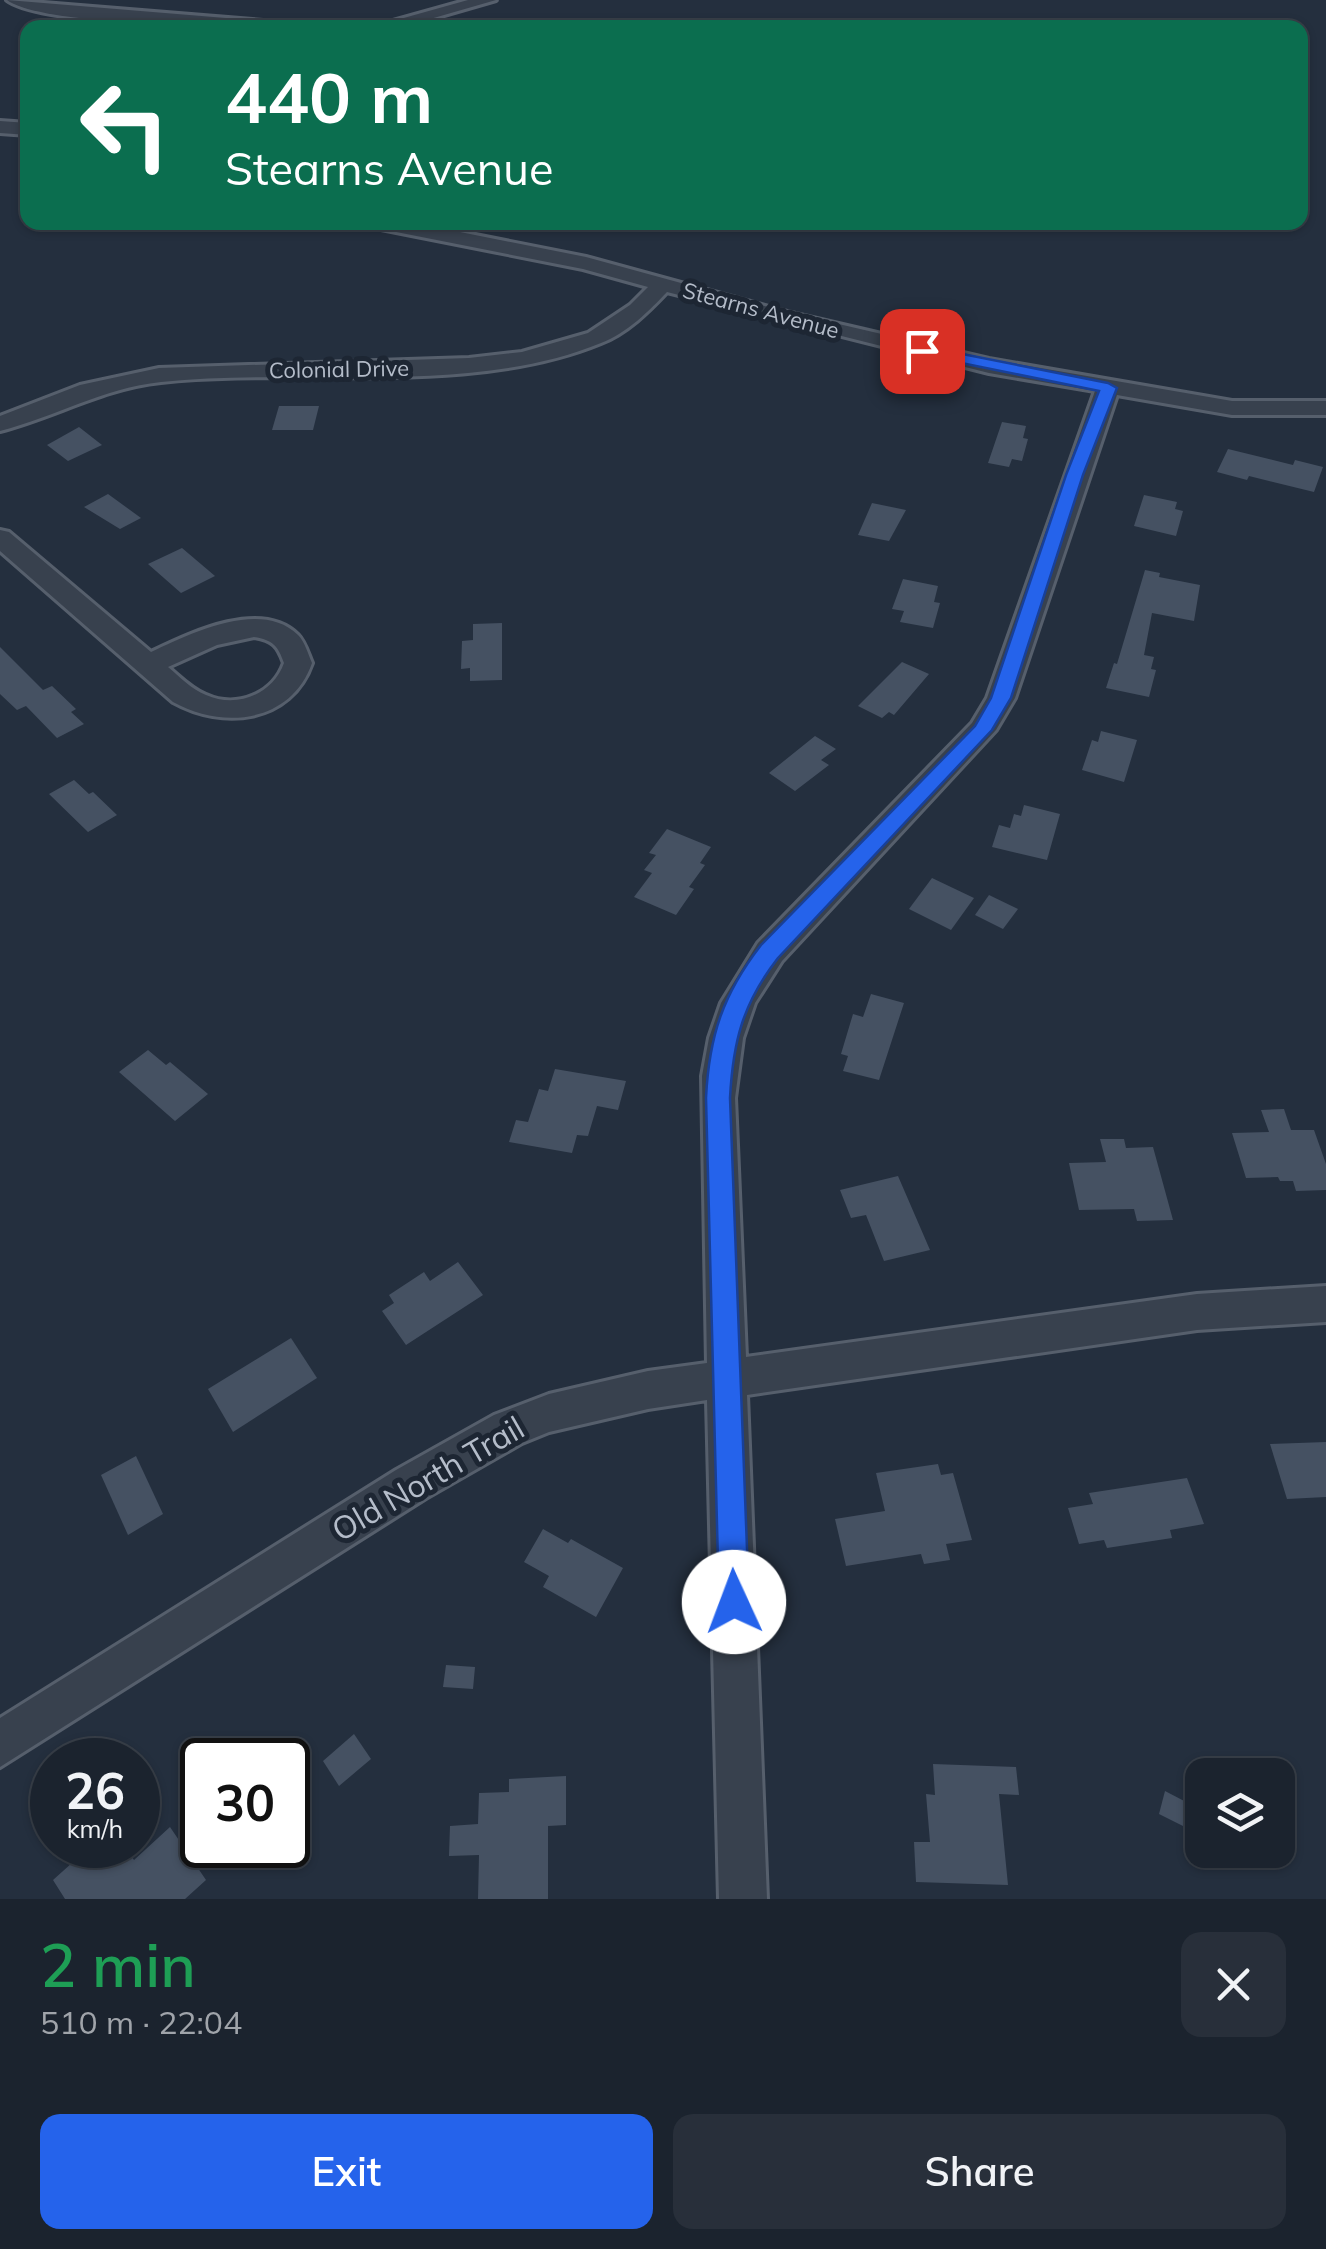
<!DOCTYPE html>
<html lang="en">
<head>
<meta charset="utf-8">
<style>
	:root { --surface:#1b232e; --page:#282f3a; --text:#f1f3f6; --muted:#a0a4aa; --line:#39404a; --accent:#2563eb }
	body { margin:0; font-family:Mulish,sans-serif; background:var(--page); color:var(--text); height:100vh; display:flex; flex-direction:column; font-size:38px; white-space:nowrap }
	* { box-sizing:border-box; margin:0 }
	p { font-size:32px; color:var(--muted) }
	.icon { flex:none; width:55px; height:55px; fill:none; stroke:currentColor; stroke-width:2; stroke-linecap:round; stroke-linejoin:round }
	.map { position:relative; height:1899px; overflow:hidden }
	.sheet { display:flex; flex-direction:column; background:var(--surface); flex:1 }
	.sheet>* { flex:none }
	.top-card { position:absolute; left:20px; top:20px; width:1288px; height:210px; border-radius:20px; box-shadow:0 2px 8px #0004,0 0 0 2px var(--line); background:#0b6e4f; color:#fff; overflow:hidden }
	.buttons { position:absolute; left:1185px; top:1758px; display:grid; gap:20px }
	.buttons a { display:grid; place-items:center; width:110px; height:110px; border-radius:20px; background:var(--surface); box-shadow:0 2px 8px #0004,0 0 0 2px var(--line); font-size:50px }
	.speed { position:absolute; left:30px; top:1738px; display:flex; gap:20px; font-size:50px; font-weight:700; text-align:center }
	.speed>* { display:grid; place-content:center; width:130px; height:130px; border-radius:50%; background:var(--surface); box-shadow:0 2px 8px #0004,0 0 0 2px var(--line); line-height:1 }
	.speed small { font-size:25px; font-weight:400 }
	.speed .limit { border:5px solid #111; border-radius:15px; background:#fff; color:#111 }
	.pin { position:absolute; display:grid; place-items:center; width:85px; height:85px; color:#fff; margin:-42px; border-radius:20px; box-shadow:0 5px 15px #0006 }
	.me { position:absolute; width:110px; margin:-55px; rotate:358deg; stroke-linejoin:round; filter:drop-shadow(0 0 8px #0008) }
	.turn { display:flex; align-items:center; gap:35px; height:210px; padding:0 40px; font-size:45px }
	.turn .icon { width:130px; height:130px; stroke-width:2.5 }
	.turn b { display:block; font-size:70px; line-height:85px }
	.round { display:grid; place-items:center; flex:none; width:105px; height:105px; border-radius:20px; background:var(--page) }
	.summary { display:flex; align-items:center; justify-content:space-between; height:170px; padding:0 40px }
	h1 { font-size:60px; font-weight:600; line-height:75px; color:#1e9e55 }
	.cta { display:flex; gap:20px; margin-top:auto; padding:20px 40px }
	.cta a { flex:1; height:115px; border-radius:20px; background:var(--accent); color:#fff; font-size:40px; font-weight:600; line-height:115px; text-align:center }
	.cta a+a { background:var(--page); color:var(--text) }
	.map>svg:first-child { display:block }
	.building { fill:#455162 }
	.lines { fill:none; stroke-linecap:round; stroke-linejoin:round }
	.minor-casing { stroke:#565f6c; stroke-width:6 }
	.minor { fill:#38414e; fill-rule:evenodd }
	.route { fill:#2563eb; stroke:#184099; stroke-width:2.5 }
	.labels { text-anchor:middle; stroke-width:10; stroke-linejoin:round; paint-order:stroke }
	.far-street-label { font-size:22px; fill:#b4bcc9; stroke:#1d2633 }
	.near-street-label { font-size:32px; fill:#b4bcc9; stroke:#1d2633 }
</style>
</head>
<body>
<div class="map">
<svg width="1326" height="1899" viewBox="0 0 1326 1899">
	<rect width="100%" height="100%" fill="#242f3e"/>
	<g class="building">
		<path d="M 279,406 L 319,406 L 313,430 L 272,430 Z"/>
		<path d="M 1002,422 L 1026,426 L 1023,438 L 1028,439 L 1022,461 L 1012,459 L 1009,467 L 988,463 Z"/>
		<path d="M 79,427 L 102,445 L 68,461 L 47,445 Z"/>
		<path d="M 1228,449 L 1293,465 L 1295,460 L 1323,467 L 1314,492 L 1249,476 L 1247,480 L 1217,472 Z"/>
		<path d="M 108,494 L 141,518 L 120,529 L 84,507 Z"/>
		<path d="M 1144,495 L 1177,502 L 1175,509 L 1183,511 L 1176,536 L 1134,526 Z"/>
		<path d="M 872,503 L 906,510 L 889,541 L 858,535 Z"/>
		<path d="M 182,548 L 215,576 L 181,593 L 148,564 Z"/>
		<path d="M 1145,570 L 1160,573 L 1159,577 L 1200,585 L 1194,621 L 1152,613 L 1144,655 L 1154,657 L 1151,669 L 1156,670 L 1149,697 L 1106,688 L 1114,663 L 1117,664 Z"/>
		<path d="M 903,579 L 938,586 L 934,602 L 940,603 L 933,628 L 900,622 L 904,611 L 892,609 Z"/>
		<path d="M 502,623 L 502,680 L 470,681 L 470,668 L 461,669 L 462,641 L 473,640 L 473,624 Z"/>
		<path d="M 0,647 L 43,690 L 52,686 L 76,709 L 71,712 L 84,724 L 57,738 L 26,706 L 17,710 L 0,694 Z"/>
		<path d="M 902,662 L 929,674 L 894,715 L 889,712 L 882,718 L 858,706 Z"/>
		<path d="M 1101,731 L 1137,740 L 1124,782 L 1082,770 L 1092,740 L 1098,742 Z"/>
		<path d="M 815,736 L 836,749 L 821,760 L 829,765 L 795,791 L 769,773 Z"/>
		<path d="M 74,780 L 89,794 L 93,792 L 117,815 L 88,832 L 49,794 Z"/>
		<path d="M 1024,805 L 1060,814 L 1047,860 L 992,847 L 999,825 L 1010,828 L 1014,814 L 1021,816 Z"/>
		<path d="M 667,829 L 711,847 L 700,863 L 705,865 L 689,887 L 694,889 L 676,915 L 634,897 L 652,873 L 644,870 L 656,855 L 649,853 Z"/>
		<path d="M 932,878 L 974,898 L 951,930 L 909,909 Z"/>
		<path d="M 989,895 L 1018,909 L 1003,929 L 975,915 Z"/>
		<path d="M 871,994 L 904,1003 L 879,1080 L 843,1071 L 848,1056 L 841,1054 L 853,1014 L 863,1017 Z"/>
		<path d="M 148,1050 L 166,1065 L 170,1062 L 208,1094 L 175,1121 L 119,1072 Z"/>
		<path d="M 555,1069 L 626,1081 L 618,1110 L 597,1106 L 588,1136 L 577,1135 L 572,1153 L 509,1142 L 516,1120 L 528,1122 L 539,1089 L 548,1091 Z"/>
		<path d="M 1284,1109 L 1291,1130 L 1314,1130 L 1326,1164 L 1326,1190 L 1296,1191 L 1293,1181 L 1280,1181 L 1278,1177 L 1246,1178 L 1232,1133 L 1269,1132 L 1261,1110 Z"/>
		<path d="M 1100,1139 L 1124,1139 L 1126,1148 L 1153,1147 L 1173,1220 L 1137,1221 L 1134,1209 L 1079,1210 L 1069,1163 L 1106,1162 Z"/>
		<path d="M 898,1176 L 930,1250 L 884,1261 L 866,1215 L 851,1218 L 840,1190 Z"/>
		<path d="M 458,1262 L 483,1295 L 406,1345 L 382,1311 L 394,1303 L 389,1295 L 424,1272 L 430,1281 Z"/>
		<path d="M 291,1338 L 317,1378 L 233,1432 L 208,1389 Z"/>
		<path d="M 1326,1442 L 1326,1497 L 1287,1499 L 1270,1444 Z"/>
		<path d="M 136,1456 L 163,1514 L 128,1535 L 101,1475 Z"/>
		<path d="M 938,1464 L 941,1475 L 953,1473 L 972,1540 L 946,1544 L 950,1560 L 924,1564 L 921,1554 L 846,1566 L 835,1519 L 885,1511 L 876,1473 Z"/>
		<path d="M 1187,1478 L 1204,1524 L 1170,1530 L 1172,1538 L 1107,1548 L 1104,1540 L 1079,1544 L 1068,1508 L 1093,1504 L 1089,1493 Z"/>
		<path d="M 543,1529 L 568,1543 L 571,1539 L 623,1568 L 596,1617 L 543,1587 L 549,1576 L 524,1562 Z"/>
		<path d="M 446,1665 L 475,1667 L 473,1689 L 443,1687 Z"/>
		<path d="M 354,1734 L 371,1759 L 339,1786 L 323,1761 Z"/>
		<path d="M 933,1764 L 1016,1767 L 1019,1795 L 999,1794 L 1008,1885 L 916,1882 L 914,1842 L 930,1842 L 926,1794 L 935,1795 Z"/>
		<path d="M 566,1776 L 566,1825 L 548,1826 L 548,1899 L 478,1899 L 479,1855 L 449,1856 L 450,1826 L 478,1824 L 479,1793 L 509,1792 L 509,1779 Z"/>
		<path d="M 1165,1791 L 1190,1804 L 1183,1826 L 1159,1814 Z"/>
		<path d="M 170,1827 L 206,1880 L 185,1899 L 65,1899 L 53,1880 L 92,1845 L 99,1845 L 110,1862 L 126,1848 L 134,1860 Z"/>
	</g>
	<g class="lines">
		<g class="minor-casing">
			<g id="minor">
				<path d="M 7,0 L 288,23 L 296,28 C 245,28 40,26 7,0 Z"/>
				<path d="M 468,0 L 496,0 L 399,28 L 368,28 Z"/>
				<path d="M 0,121 L 28,123 L 28,135 L 0,133 Z"/>
				<path d="M 366,222 L 410,222 L 586,257 L 787,312 L 989,359 L 1232,401 L 1326,401 L 1326,415 L 1232,415 L 1117,395 L 1015,698 L 996,730 L 782,961 L 755,1003 L 743,1038 L 735,1098 L 746,1357 L 1197,1294 L 1326,1286 L 1326,1322 L 1197,1330 L 747,1395 L 767,1899 L 719,1899 L 707,1400 L 648,1409 L 549,1432 L 522,1443 L 426,1498 L 0,1767 L 0,1718 L 396,1470 L 494,1415 L 549,1394 L 648,1371 L 707,1363 L 702,1076 L 709,1038 L 721,1003 L 758,943 L 972,723 L 987,698 L 1095,391 L 989,373 L 667,292 C 649,311 627,333 601,343 C 470,397 300,367 161,382 C 103,388 55,417 0,431 L 0,416 L 80,385 L 159,368 L 469,358 L 522,352 L 588,333 L 630,305 L 648,287 L 583,269 L 376,228 Z"/>
				<path d="M 0,530 L 9,532 L 151,652 C 189,634 261,598 298,635 C 305,642 308,654 312,663 C 291,723 223,730 173,702 L 0,551 ZM 254,637 C 273,640 278,646 284,663 C 273,694 237,709 206,695 C 191,689 180,677 168,667 L 217,645 Z"/>
			</g>
		</g>
		<use href="#minor" class="minor"/>
	</g>
	<path class="route" d="M 922,346 L 1108,383 L 1117,388 L 1083,475 L 1011,698 L 992,730 L 778,958 C 743,1003 733,1041 730,1098 L 749,1602 L 745,1612 L 734,1617 L 723,1612 L 719,1602 L 706,1098 C 709,1036 723,994 761,945 L 975,726 L 991,698 L 1066,475 L 1099,391 L 917,354 L 917,348 Z"/>
	<g class="labels">
		<g class="far-street-label">
			<text transform="translate(761 310) rotate(15)" y="8">Stearns Avenue</text>
			<text transform="translate(339 369) rotate(-1)" y="8">Colonial Drive</text>
		</g>
		<g class="near-street-label">
			<text transform="translate(428 1479) rotate(-30)" y="11">Old North Trail</text>
		</g>
	</g>
</svg>
<div class="buttons">
<a><svg class="icon" aria-label="layers" viewBox="0 0 24 24"><path d="M12 4l9 5-9 5-9-5zM3 14l9 5 9-5"/></svg></a>
</div>
<div class="speed"><div>26<small>km/h</small></div><div class="limit">30</div></div>
<div class="pin" style="left:922px;top:351px;background:#d93025"><svg class="icon" aria-label="arrive" viewBox="0 0 24 24"><path d="M6 21V4h12l-3 4 3 4H6"/></svg></div>
<svg class="me" style="left:734px;top:1602px" viewBox="-20 -20 40 40"><circle r="19" fill="#fff"/><path d="M0-13L10 11 0 6-10 11z" fill="#2563eb"/></svg>
<div class="top-card">
<div class="turn"><svg class="icon" aria-label="left" viewBox="0 0 24 24"><path d="M17 20v-9H6M10 6l-5 5 5 5"/></svg><div><b>440 m</b>Stearns Avenue</div></div>
</div>
</div>
<section class="sheet">
<div class="summary"><div><h1>2 min</h1><p>510 m · 22:04</p></div><a class="round"><svg class="icon" aria-label="close" viewBox="0 0 24 24"><path d="M6 6l12 12M18 6L6 18"/></svg></a></div>
<div class="cta"><a>Exit</a><a>Share</a></div>
</section>
</body>
</html>
